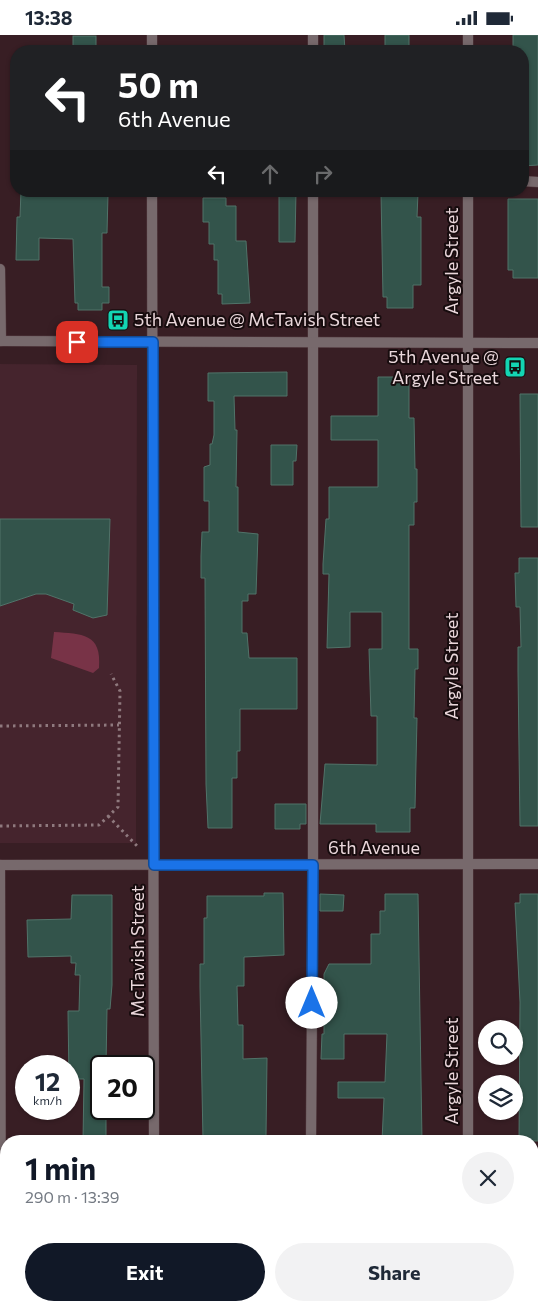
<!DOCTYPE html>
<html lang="en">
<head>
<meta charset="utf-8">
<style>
	:root { --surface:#fff; --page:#f2f2f3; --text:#1f2937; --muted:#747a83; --accent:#111827 }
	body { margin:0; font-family:Commissioner,sans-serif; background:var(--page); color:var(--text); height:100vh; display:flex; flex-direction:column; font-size:19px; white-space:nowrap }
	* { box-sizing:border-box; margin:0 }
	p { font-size:16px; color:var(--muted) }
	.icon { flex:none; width:28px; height:28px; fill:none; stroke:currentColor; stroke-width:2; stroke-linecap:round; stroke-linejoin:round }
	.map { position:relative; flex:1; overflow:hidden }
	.details { position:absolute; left:0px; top:1100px; width:539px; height:176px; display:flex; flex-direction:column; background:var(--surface); border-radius:20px 20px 0 0; box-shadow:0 1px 4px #0004 }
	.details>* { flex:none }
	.guide { position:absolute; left:10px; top:10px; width:519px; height:152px; border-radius:20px; box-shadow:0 1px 4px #0004; background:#202124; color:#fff; overflow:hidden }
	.controls { position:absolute; left:478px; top:985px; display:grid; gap:10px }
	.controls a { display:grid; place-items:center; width:45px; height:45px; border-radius:50%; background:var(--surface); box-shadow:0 1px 4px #0004; font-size:25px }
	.speed { position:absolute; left:15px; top:1020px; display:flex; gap:10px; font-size:25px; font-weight:700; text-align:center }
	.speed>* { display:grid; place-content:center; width:65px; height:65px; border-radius:50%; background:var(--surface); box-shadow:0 1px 4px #0004; line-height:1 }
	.speed small { font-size:12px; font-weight:400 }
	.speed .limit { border:2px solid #111; border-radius:8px; background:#fff; color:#111 }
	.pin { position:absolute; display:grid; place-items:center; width:42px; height:42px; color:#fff; margin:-21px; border-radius:10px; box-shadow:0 2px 8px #0006 }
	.me { position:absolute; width:55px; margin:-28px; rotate:0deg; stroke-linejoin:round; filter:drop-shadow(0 0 4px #0008) }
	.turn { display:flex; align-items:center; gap:18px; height:105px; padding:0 25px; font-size:22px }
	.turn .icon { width:65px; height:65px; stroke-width:2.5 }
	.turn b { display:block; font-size:35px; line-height:42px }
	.lanes { display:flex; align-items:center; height:48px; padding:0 25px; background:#0003; justify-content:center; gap:25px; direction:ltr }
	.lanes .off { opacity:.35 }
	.round { display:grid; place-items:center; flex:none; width:52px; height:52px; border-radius:26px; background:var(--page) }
	.overview { display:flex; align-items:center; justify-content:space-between; height:85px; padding:0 25px }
	h1 { font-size:30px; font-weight:700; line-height:38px; color:var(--accent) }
	.button { display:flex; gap:10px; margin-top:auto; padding:10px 25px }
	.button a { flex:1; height:58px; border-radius:30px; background:var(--accent); color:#fff; font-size:20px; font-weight:700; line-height:58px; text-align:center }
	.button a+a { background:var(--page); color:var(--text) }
	.status { display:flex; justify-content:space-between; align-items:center; height:35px; padding:0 25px; background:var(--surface); direction:ltr }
	.status svg { height:14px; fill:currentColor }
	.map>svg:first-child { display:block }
	.built { fill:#45242d }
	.green { fill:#783347 }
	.building { fill:#33544b; stroke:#517369 }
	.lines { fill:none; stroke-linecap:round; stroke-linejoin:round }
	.service-casing { stroke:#543c41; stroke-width:11 }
	.minor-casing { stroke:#543c41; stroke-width:11 }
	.path { stroke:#8f797e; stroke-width:3; stroke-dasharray:2.5 4; stroke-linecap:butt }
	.service { stroke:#77696c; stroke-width:10 }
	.minor { stroke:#77696c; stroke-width:10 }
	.route-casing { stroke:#114b97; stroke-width:12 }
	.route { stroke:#1a73e8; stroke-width:9 }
	.labels { text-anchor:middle; stroke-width:4; stroke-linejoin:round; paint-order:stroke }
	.street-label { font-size:18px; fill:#ead7db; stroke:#170c0e }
	.poi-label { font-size:18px; fill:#ead7db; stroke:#170c0e; text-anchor:start }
</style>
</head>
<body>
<div class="status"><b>13:38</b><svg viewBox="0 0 49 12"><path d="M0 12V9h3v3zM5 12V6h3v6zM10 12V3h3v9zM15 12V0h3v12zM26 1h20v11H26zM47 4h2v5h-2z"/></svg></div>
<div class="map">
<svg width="538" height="1276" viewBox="0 0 538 1276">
	<rect width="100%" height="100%" fill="#381e24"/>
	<path class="built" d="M 0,329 L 137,330 L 136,808 L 0,808 Z"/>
	<path class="green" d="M 54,597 C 82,599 102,598 99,633 L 93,638 L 51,623 Z"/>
	<g class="building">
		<path d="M 324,0 L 344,0 L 345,16 L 324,16 Z"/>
		<rect x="385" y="0" width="24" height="16"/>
		<path d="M 513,0 L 538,0 L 538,130 L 522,131 L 522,16 L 513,16 Z"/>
		<rect x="73" y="1" width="23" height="15"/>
		<path d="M 21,156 L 108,159 L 107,198 L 102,198 L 102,252 L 109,252 L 109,268 L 102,268 L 102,275 L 78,275 L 78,268 L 75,268 L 73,204 L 39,203 L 39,225 L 16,225 L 17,182 L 20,182 Z"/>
		<path d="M 279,156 L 296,156 L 295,207 L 279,207 Z"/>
		<path d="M 381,158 L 418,158 L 417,182 L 421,182 L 421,250 L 413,250 L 413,273 L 387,273 L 387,262 L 383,262 Z"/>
		<path d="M 203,163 L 226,163 L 226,171 L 236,171 L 236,206 L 246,206 L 250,268 L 222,269 L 222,259 L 218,259 L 218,225 L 214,225 L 214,209 L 209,209 L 209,187 L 203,187 Z"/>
		<path d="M 508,164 L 538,164 L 538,243 L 513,243 L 513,235 L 508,235 Z"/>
		<path d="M 287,337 L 287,361 L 234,361 L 235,395 L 237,395 L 236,452 L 238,452 L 238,497 L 258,499 L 256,559 L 248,559 L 248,566 L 242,566 L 242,598 L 247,598 L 249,623 L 297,623 L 297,674 L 240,674 L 240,716 L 237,716 L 237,743 L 232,743 L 232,793 L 208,793 L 206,749 L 205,543 L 201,543 L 201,521 L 202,497 L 209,497 L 209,466 L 204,466 L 204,432 L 210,430 L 210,409 L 212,409 L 214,400 L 214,366 L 208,366 L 208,338 Z"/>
		<path d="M 378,342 L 409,342 L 409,383 L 414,383 L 415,434 L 417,434 L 417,467 L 414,467 L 414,490 L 409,490 L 409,614 L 418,614 L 418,634 L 415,634 L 414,683 L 417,683 L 415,773 L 410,773 L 410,797 L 376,797 L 376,789 L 320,789 L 325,729 L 377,730 L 377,681 L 371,681 L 369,614 L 382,614 L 382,577 L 350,577 L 350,612 L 327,613 L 329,539 L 323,539 L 323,529 L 326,484 L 329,484 L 329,452 L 378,452 L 378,405 L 331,405 L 331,381 L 378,381 Z"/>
		<path d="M 520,359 L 538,359 L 538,492 L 521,492 Z"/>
		<path d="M 271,410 L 297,410 L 296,426 L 293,426 L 293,450 L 271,450 Z"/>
		<path d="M 0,484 L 110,484 L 107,580 L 93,583 L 73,575 L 74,569 L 46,559 L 36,559 L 0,571 Z"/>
		<path d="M 519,523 L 538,523 L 538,791 L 520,791 L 518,636 L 518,612 L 521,612 L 520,572 L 516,572 L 515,538 L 519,538 Z"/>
		<path d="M 275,769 L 306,769 L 306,789 L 300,789 L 300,794 L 275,794 Z"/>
		<path d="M 264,858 L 283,858 L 284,920 L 244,922 L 244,951 L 237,951 L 238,990 L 243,990 L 243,1024 L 267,1023 L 266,1101 L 243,1101 L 243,1105 L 236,1106 L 209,1106 L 203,1105 L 200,952 L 200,929 L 204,929 L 204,883 L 207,883 L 207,861 L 264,861 Z"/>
		<path d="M 320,859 L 344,860 L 343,876 L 320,876 Z"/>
		<path d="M 385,859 L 418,859 L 422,1106 L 382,1106 L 384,1063 L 338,1063 L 338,1047 L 385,1047 L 387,999 L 344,999 L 344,1024 L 321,1024 L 322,999 L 324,999 L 324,939 L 329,929 L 371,929 L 371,899 L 380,899 L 380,876 L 385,876 Z"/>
		<path d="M 520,859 L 538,859 L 538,1106 L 519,1106 L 520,967 L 515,868 L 520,868 Z"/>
		<path d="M 72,860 L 112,860 L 112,950 L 110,974 L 107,974 L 106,1031 L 101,1031 L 101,1074 L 106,1074 L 106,1106 L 83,1106 L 84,1044 L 69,1044 L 68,976 L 79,976 L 80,940 L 75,940 L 76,928 L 71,928 L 71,921 L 28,922 L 27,885 L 71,884 Z"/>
	</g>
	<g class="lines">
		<g class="service-casing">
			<g id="service">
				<path d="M 313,0 L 313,16"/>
				<path d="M 522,146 L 538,147"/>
				<path d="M 0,234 L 1,306"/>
				<path d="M 0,830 L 1,1276"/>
				<path d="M 311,1106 L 313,830 L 313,156"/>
				<path d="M 309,1276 L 309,1270"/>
			</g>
		</g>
		<g class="minor-casing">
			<g id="minor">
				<path d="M 152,0 L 152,16"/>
				<path d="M 468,0 L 468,16"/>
				<path d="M 152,156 L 154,1106"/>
				<path d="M 0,306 L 538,308"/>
				<path d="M 0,830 L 538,829"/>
				<path d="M 468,1106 L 468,156"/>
				<path d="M 154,1276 L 154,1270"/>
				<path d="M 468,1276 L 468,1270"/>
			</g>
		</g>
		<g class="path">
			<path d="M 0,691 L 119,690"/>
			<path d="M 108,781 L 139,813"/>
			<path d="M 0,791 L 99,790 L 118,772 L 120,656 L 111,639"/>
		</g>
		<use href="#service" class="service"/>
		<use href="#minor" class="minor"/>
	</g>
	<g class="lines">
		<g class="route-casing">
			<path id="route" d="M 77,307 L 153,307 L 154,830 L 313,830 L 312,968"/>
		</g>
		<use href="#route" class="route"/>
	</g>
	<defs>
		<g id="bus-square" transform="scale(1.125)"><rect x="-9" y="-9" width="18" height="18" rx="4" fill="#13d5b3" stroke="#170c0e"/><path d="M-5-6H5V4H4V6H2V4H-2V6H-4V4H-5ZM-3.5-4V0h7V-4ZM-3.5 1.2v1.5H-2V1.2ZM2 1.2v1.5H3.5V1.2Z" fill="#111"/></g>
	</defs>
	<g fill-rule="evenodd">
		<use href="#bus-square" x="118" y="285"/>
		<use href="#bus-square" x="515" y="332"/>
	</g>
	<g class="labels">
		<g class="street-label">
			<text transform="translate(452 226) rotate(-90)" y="6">Argyle Street</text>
			<text transform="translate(452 631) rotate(-90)" y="6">Argyle Street</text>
			<text x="374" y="819">6th Avenue</text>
			<text transform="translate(138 916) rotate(-90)" y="6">McTavish Street</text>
			<text transform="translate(452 1036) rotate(-90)" y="6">Argyle Street</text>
		</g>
		<g class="poi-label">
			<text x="134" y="291">5th Avenue @ McTavish Street</text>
			<text x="499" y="328" text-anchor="end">5th Avenue @<tspan x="499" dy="21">Argyle Street</tspan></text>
		</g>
	</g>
</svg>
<div class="controls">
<a><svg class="icon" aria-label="search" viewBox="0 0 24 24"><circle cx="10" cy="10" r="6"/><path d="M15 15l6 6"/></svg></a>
<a><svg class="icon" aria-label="layers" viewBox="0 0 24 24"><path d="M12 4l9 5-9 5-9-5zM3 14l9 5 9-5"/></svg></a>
</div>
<div class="speed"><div>12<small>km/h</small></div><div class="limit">20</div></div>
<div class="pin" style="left:77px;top:307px;background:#d93025"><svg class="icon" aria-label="arrive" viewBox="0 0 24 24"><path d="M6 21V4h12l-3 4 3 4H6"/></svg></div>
<svg class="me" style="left:312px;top:968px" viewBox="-20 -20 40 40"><circle r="19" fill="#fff"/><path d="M0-13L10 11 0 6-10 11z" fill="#1a73e8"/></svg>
<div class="guide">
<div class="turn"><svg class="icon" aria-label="left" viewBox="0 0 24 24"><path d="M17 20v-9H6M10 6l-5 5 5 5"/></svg><div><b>50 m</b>6th Avenue</div></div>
<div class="lanes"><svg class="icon" aria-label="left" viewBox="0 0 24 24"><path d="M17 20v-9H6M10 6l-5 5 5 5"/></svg><svg class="icon off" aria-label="ahead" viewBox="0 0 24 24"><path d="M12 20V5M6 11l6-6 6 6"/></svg><svg class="icon off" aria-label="right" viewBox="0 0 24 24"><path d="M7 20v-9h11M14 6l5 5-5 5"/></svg></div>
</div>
<section class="details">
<div class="overview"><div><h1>1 min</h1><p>290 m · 13:39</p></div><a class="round"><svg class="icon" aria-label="close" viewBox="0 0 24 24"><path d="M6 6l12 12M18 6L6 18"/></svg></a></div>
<div class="button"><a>Exit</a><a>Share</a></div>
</section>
</div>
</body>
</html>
